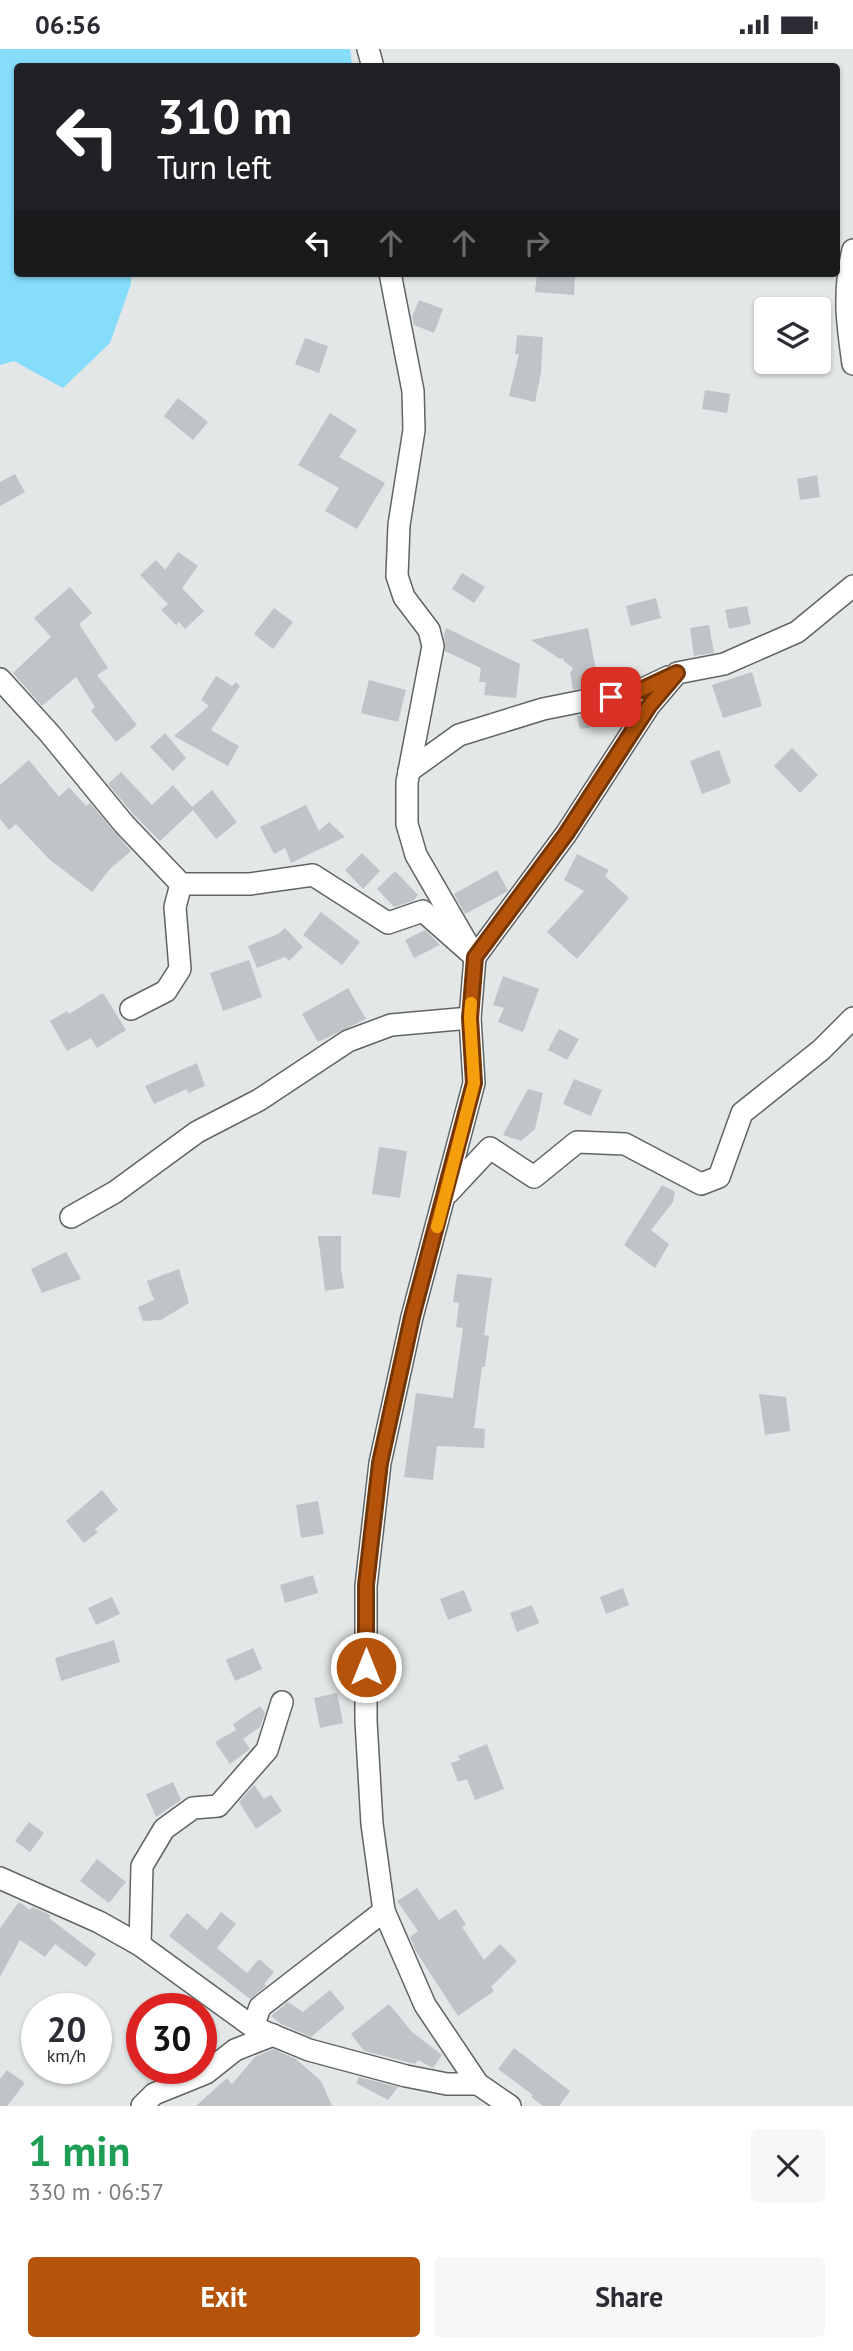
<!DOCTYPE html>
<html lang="en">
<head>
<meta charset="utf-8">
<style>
	:root { --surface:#fff; --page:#f7f7f7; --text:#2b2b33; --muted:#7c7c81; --accent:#b45309 }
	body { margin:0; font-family:"PT Sans",sans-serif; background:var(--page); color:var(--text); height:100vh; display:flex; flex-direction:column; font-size:26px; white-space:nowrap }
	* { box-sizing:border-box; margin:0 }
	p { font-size:23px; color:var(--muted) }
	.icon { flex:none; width:38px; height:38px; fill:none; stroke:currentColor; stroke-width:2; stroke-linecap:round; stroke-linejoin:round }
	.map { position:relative; height:2057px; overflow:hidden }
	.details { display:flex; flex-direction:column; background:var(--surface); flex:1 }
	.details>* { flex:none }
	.banner { position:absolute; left:14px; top:14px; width:826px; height:214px; border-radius:7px; box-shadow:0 2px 5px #0004; background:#202124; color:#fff; overflow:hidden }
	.controls { position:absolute; left:754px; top:248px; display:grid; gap:14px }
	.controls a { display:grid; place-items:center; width:77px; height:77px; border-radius:7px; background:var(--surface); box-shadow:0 2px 5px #0004; font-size:35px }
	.speed { position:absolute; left:21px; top:1944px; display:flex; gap:14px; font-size:35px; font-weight:700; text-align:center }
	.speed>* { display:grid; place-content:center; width:91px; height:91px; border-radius:50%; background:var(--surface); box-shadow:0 2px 5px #0004; line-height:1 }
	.speed small { font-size:18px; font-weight:400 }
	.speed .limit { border:10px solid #d22; background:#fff; color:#111 }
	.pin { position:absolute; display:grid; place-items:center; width:60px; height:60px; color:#fff; margin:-30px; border-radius:14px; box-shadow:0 4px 10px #0006 }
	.me { position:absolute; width:77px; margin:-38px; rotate:0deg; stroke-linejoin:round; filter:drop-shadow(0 0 5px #0008) }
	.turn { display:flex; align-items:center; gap:24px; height:147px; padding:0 28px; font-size:32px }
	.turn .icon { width:91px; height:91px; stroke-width:2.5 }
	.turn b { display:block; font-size:49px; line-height:60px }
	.lanes { display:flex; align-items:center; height:66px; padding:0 28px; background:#0003; justify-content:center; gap:35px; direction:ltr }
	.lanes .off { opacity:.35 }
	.round { display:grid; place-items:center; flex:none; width:74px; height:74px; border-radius:7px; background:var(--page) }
	.head { display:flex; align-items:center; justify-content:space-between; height:119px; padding:0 28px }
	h1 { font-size:42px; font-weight:600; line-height:52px; color:#1e9e55 }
	.button { display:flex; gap:14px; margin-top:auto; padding:14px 28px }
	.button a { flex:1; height:80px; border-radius:7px; background:var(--accent); color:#fff; font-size:28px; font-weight:600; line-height:80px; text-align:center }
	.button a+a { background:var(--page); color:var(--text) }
	.status { display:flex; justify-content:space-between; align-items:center; height:49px; padding:0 35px; background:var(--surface); direction:ltr }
	.status svg { height:19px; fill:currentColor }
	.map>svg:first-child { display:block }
	.green { fill:#85dcfb }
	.building { fill:#c0c4c6 }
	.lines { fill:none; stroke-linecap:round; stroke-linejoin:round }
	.minor-casing { stroke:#606465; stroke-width:24 }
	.minor { stroke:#fff; stroke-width:21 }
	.route-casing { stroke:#753606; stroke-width:18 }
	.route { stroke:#b45309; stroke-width:12 }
	.slow { stroke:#f59e0b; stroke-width:12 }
</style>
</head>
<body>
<div class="status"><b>06:56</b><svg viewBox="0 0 49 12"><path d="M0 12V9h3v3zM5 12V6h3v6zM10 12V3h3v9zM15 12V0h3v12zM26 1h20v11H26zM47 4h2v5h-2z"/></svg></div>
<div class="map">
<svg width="853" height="2057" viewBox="0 0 853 2057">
	<rect width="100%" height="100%" fill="#e3e7e8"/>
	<path class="green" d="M 0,0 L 350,0 L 352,17 L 18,18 L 18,224 L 131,224 L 131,235 L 110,294 L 63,339 L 14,312 L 0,316 Z"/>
	<g class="building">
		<path d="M 537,224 L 575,224 L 574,246 L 535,243 Z"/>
		<path d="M 419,251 L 443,260 L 434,284 L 414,276 L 412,268 Z"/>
		<path d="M 517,286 L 543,288 L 541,324 L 535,353 L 509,347 L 519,305 L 515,305 Z"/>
		<path d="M 305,289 L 328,297 L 319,324 L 295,315 Z"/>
		<path d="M 705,341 L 730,345 L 727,364 L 702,360 Z"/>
		<path d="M 178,349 L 208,373 L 193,391 L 164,367 Z"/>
		<path d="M 330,364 L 357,381 L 339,408 L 385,434 L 357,480 L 325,462 L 339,439 L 298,416 Z"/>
		<path d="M 15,425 L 25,443 L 0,457 L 0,433 Z"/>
		<path d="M 817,426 L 820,448 L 800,451 L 797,430 Z"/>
		<path d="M 178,503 L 198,517 L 182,539 L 204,562 L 185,580 L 179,573 L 176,576 L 161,561 L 168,555 L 140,526 L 156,511 L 165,521 Z"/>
		<path d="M 462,524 L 485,538 L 474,554 L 452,540 Z"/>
		<path d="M 70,538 L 92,564 L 79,575 L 108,619 L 97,626 L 137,676 L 116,693 L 91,662 L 95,658 L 76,628 L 42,657 L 13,624 L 51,588 L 34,569 Z"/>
		<path d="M 656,549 L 661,569 L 631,577 L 626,557 Z"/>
		<path d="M 747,557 L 751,575 L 729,580 L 725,561 Z"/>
		<path d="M 274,559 L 293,573 L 273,600 L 254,585 Z"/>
		<path d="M 709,576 L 714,604 L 694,607 L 690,579 Z"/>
		<path d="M 446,579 L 520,615 L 516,649 L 484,646 L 486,633 L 479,633 L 481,619 L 445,602 L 444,585 Z"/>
		<path d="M 588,579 L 599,636 L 573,641 L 570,624 L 573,619 L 564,612 L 563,609 L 560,610 L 531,591 Z"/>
		<path d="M 752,623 L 762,657 L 723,669 L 712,636 Z"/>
		<path d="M 216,627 L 232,637 L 236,633 L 240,637 L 211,681 L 239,697 L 228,717 L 174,687 L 209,657 L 201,651 Z"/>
		<path d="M 369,631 L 406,641 L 398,673 L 361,664 Z"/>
		<path d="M 604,662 L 607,676 L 580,680 L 577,667 Z"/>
		<path d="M 165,684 L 186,709 L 173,722 L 150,698 Z"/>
		<path d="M 792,699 L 818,726 L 800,744 L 774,717 Z"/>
		<path d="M 719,701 L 731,734 L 702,745 L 690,712 Z"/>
		<path d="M 29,711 L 59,748 L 69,738 L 86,757 L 90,754 L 131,802 L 110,820 L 92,843 L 49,810 L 16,775 L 9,781 L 0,770 L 0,736 Z"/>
		<path d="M 121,723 L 152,756 L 173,736 L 192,758 L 212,741 L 237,773 L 216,790 L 193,761 L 160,792 L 134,766 L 108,735 Z"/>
		<path d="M 306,756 L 319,782 L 329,773 L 345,788 L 291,814 L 285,799 L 274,805 L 260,778 Z"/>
		<path d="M 362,804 L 380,822 L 363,840 L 345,821 Z"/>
		<path d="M 577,805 L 609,821 L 605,827 L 629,849 L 577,910 L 547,883 L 584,842 L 564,831 Z"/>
		<path d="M 497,821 L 508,842 L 465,865 L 454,845 Z"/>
		<path d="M 395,822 L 418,846 L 413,852 L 394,858 L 377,840 Z"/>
		<path d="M 321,863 L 360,893 L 342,916 L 303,886 Z"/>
		<path d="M 285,879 L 303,898 L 289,912 L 285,908 L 257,919 L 248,897 L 278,885 Z"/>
		<path d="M 425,881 L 440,896 L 414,909 L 405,891 Z"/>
		<path d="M 249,911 L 262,948 L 223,962 L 210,924 Z"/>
		<path d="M 503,927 L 539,940 L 523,983 L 498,973 L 504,959 L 493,956 Z"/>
		<path d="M 348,939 L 366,970 L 318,993 L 302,965 Z"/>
		<path d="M 103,944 L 126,981 L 97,999 L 91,989 L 67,1002 L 50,972 L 67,962 L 69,965 Z"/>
		<path d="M 559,980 L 579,990 L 567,1011 L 548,1001 Z"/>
		<path d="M 197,1014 L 205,1037 L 188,1044 L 187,1040 L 154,1055 L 145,1037 Z"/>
		<path d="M 574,1030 L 602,1041 L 591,1067 L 563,1055 Z"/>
		<path d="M 528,1040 L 543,1044 L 535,1080 L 521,1092 L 503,1086 Z"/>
		<path d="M 379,1098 L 407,1102 L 400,1149 L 372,1145 Z"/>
		<path d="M 662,1136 L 675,1143 L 673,1153 L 651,1181 L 669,1195 L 655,1219 L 624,1196 Z"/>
		<path d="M 318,1187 L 341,1187 L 341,1219 L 344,1239 L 325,1242 Z"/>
		<path d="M 66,1203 L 81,1230 L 42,1244 L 31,1220 Z"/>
		<path d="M 179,1220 L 189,1254 L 161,1271 L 143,1272 L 138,1258 L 154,1251 L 147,1232 Z"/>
		<path d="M 457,1225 L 492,1229 L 484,1286 L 489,1287 L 485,1318 L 482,1318 L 474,1379 L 485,1380 L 484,1399 L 437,1397 L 433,1431 L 404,1428 L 416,1344 L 453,1349 L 463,1279 L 456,1278 L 459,1254 L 453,1253 Z"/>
		<path d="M 759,1345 L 786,1348 L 790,1382 L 765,1386 Z"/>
		<path d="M 102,1441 L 118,1461 L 95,1480 L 98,1483 L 84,1494 L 66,1472 Z"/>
		<path d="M 318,1452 L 324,1485 L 301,1489 L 296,1456 Z"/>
		<path d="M 313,1526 L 318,1544 L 285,1554 L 280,1536 Z"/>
		<path d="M 623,1539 L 629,1556 L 606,1565 L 600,1548 Z"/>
		<path d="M 464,1541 L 472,1562 L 448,1571 L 440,1550 Z"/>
		<path d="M 112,1548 L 120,1565 L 96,1576 L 88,1559 Z"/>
		<path d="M 532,1556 L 539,1574 L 517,1583 L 510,1564 Z"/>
		<path d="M 114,1591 L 120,1613 L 61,1632 L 55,1609 Z"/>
		<path d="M 253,1599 L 262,1620 L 235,1632 L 226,1611 Z"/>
		<path d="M 337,1644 L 343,1674 L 320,1679 L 314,1649 Z"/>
		<path d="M 260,1657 L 265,1664 L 260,1678 L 243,1690 L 250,1700 L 230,1715 L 215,1693 L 236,1681 L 233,1675 Z"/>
		<path d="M 487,1695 L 504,1740 L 475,1751 L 467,1730 L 458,1733 L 451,1714 L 460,1711 L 458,1707 Z"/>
		<path d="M 173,1733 L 181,1751 L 156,1768 L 146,1745 Z"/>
		<path d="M 254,1736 L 264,1750 L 271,1746 L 282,1762 L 256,1780 L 239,1753 Z"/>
		<path d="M 29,1773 L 44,1784 L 30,1803 L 15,1792 Z"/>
		<path d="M 97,1810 L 126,1833 L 109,1854 L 80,1832 Z"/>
		<path d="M 417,1839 L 439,1871 L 456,1860 L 466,1876 L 462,1878 L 484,1911 L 500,1895 L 517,1912 L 491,1938 L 494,1942 L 458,1967 L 415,1901 L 410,1888 L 418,1882 L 397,1852 Z"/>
		<path d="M 19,1853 L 30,1861 L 32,1858 L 46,1864 L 51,1867 L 49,1869 L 96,1905 L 86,1918 L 55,1895 L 45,1908 L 20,1891 L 0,1928 L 0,1879 Z"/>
		<path d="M 221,1863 L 236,1875 L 217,1899 L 247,1924 L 259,1910 L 274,1923 L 264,1935 L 266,1937 L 250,1950 L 169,1887 L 187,1864 L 207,1881 Z"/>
		<path d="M 330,1941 L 345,1959 L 311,1988 L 281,1975 L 271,1967 L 288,1953 L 303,1963 Z"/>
		<path d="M 389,1955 L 412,1983 L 442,2006 L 433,2019 L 418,2011 L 415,2015 L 364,2002 L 351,1985 Z"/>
		<path d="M 514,1999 L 570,2042 L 559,2057 L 543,2057 L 531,2048 L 533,2046 L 498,2020 Z"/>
		<path d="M 273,2000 L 296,2010 L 321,2032 L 332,2057 L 196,2057 L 227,2029 L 232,2035 L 255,2008 Z"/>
		<path d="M 7,2021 L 25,2034 L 7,2057 L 0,2057 L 0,2030 Z"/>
		<path d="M 359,2028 L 398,2038 L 388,2051 L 356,2034 Z"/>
	</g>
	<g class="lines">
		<g class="minor-casing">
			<g id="minor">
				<path d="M 368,0 L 373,18"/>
				<path d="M 853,201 C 843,243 847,273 853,315"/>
				<path d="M 390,224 L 413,342 L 414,381 L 399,476 L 397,527 L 404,548 L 429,581 L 433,597 L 407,733 L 407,775 L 416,806 L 475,908 L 470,969 L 474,1034 L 412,1268 L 380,1414 L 366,1537 L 366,1672 L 372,1775 L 384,1862 L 425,1956 L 478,2035 L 510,2057"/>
				<path d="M 0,630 L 50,685 L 124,775 L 181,835"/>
				<path d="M 409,722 L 459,686 L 543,660 L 593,650 L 628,647 L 668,628"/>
				<path d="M 131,960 L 166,942 L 180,920 L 175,858 L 181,835 L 250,835 L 313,826 L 388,874 L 423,862 L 475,908 L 566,785 L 649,657 L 677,624 L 724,615 L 797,583 L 853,537"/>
				<path d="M 448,1144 L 490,1099 L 534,1128 L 577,1093 L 625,1095 L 701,1135 L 719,1128 L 742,1064 L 821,1001 L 853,969"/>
				<path d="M 71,1168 L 115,1143 L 197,1083 L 259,1051 L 348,992 L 391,976 L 470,969"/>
				<path d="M 0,1829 L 99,1873 L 140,1896 L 253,1978 L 309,2001 L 406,2027 L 447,2035 L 478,2035"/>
				<path d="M 140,1896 L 142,1817 L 164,1780 L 193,1759 L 218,1757 L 267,1701 L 282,1653"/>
				<path d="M 253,1978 L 260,1958 L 384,1862"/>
				<path d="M 142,2057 L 154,2045 L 206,2024 L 235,2001 L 273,1986"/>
			</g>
		</g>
		<use href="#minor" class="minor"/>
	</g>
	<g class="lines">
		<g class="route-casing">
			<path id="route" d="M 366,1618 L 366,1536 L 380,1414 L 412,1268 L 474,1034 L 470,969 L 475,908 L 566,785 L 649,657 L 677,624 L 628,647 L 611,648"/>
		</g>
		<use href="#route" class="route"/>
		<path class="slow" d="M 437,1178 L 474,1034 L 470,969 L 471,954"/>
	</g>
</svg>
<div class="controls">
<a><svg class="icon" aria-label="layers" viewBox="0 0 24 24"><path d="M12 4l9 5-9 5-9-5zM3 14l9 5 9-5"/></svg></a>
</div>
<div class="speed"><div>20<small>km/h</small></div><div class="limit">30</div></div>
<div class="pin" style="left:611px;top:648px;background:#d93025"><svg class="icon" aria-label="arrive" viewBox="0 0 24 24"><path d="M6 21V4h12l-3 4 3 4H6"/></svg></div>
<svg class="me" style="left:366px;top:1618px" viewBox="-20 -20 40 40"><circle r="17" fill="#b45309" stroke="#fff" stroke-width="3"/><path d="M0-11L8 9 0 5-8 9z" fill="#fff"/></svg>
<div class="banner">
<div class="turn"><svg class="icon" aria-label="left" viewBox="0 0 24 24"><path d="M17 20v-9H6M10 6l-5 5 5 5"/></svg><div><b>310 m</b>Turn left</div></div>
<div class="lanes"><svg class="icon" aria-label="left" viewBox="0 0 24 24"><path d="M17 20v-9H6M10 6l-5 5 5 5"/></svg><svg class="icon off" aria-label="ahead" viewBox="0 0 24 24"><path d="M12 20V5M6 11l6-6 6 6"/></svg><svg class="icon off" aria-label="ahead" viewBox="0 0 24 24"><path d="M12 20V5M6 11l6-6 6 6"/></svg><svg class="icon off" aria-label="right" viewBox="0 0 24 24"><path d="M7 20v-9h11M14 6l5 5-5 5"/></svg></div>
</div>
</div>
<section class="details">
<div class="head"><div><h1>1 min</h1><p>330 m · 06:57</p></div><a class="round"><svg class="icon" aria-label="close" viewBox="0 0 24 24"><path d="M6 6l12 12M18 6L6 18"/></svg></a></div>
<div class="button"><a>Exit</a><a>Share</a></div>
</section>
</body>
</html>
